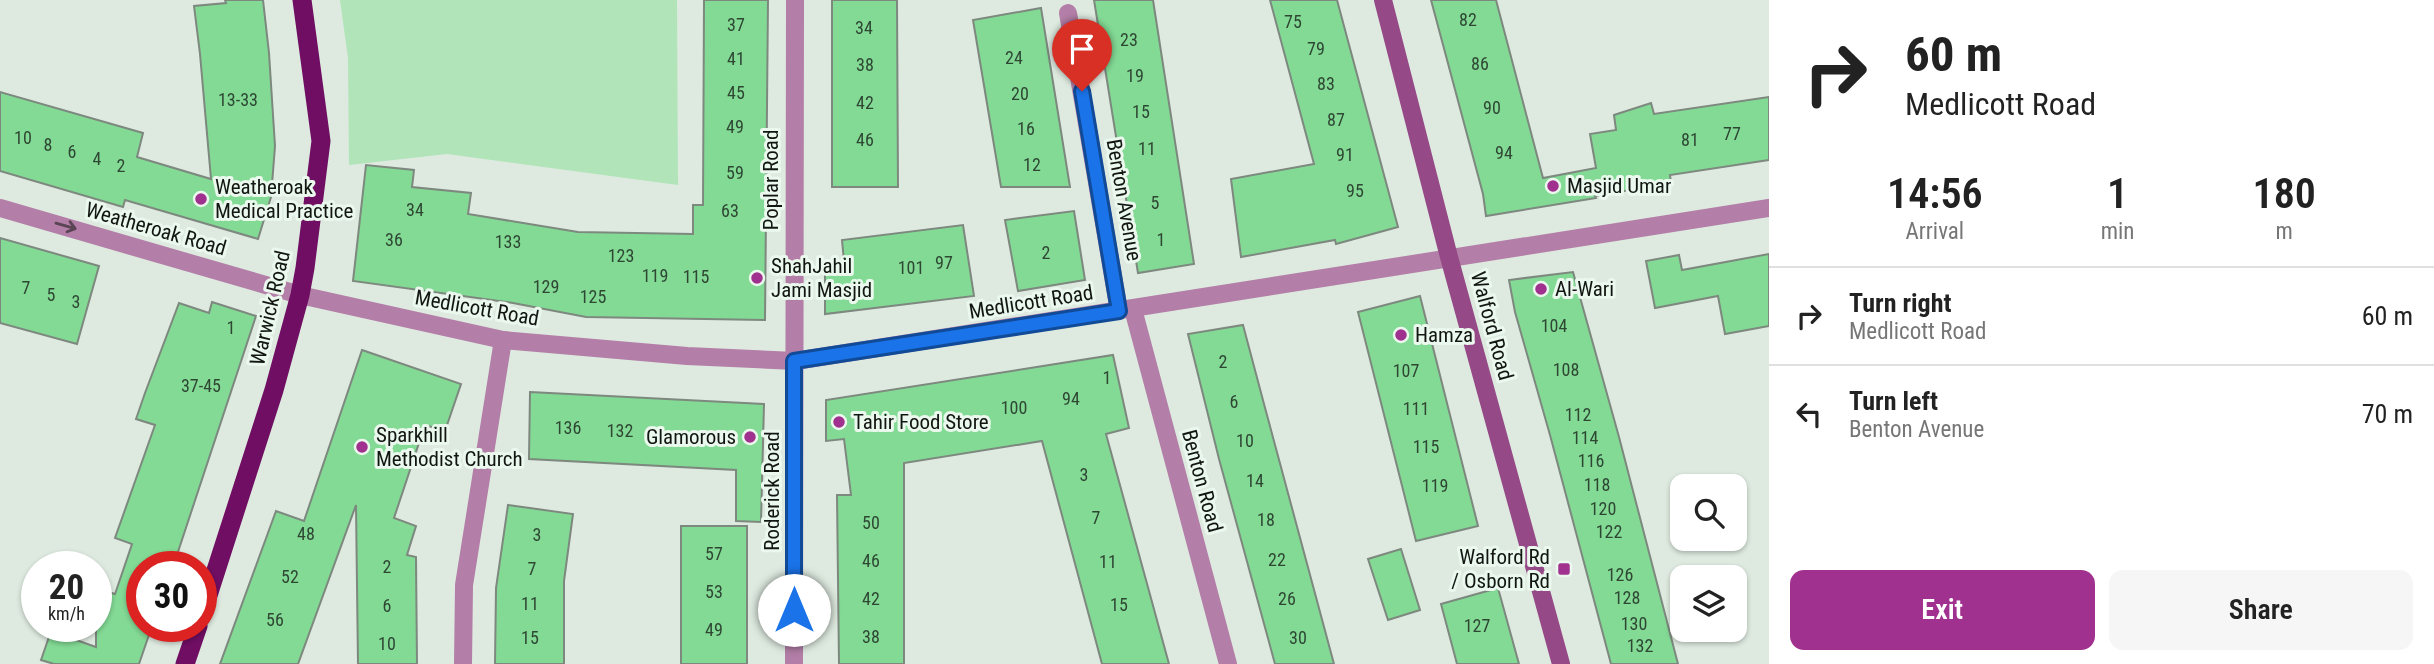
<!DOCTYPE html>
<html lang="en">
<head>
<meta charset="utf-8">
<style>
	:root { --surface:#fff; --page:#f6f6f6; --text:#222; --muted:#767676; --line:#e0e0e0; --accent:#a1318f }
	body { margin:0; font-family:"Roboto Condensed",sans-serif; background:var(--page); color:var(--text); height:100vh; display:flex; flex-direction:column; font-size:26px; white-space:nowrap }
	* { box-sizing:border-box; margin:0 }
	p { font-size:23px; color:var(--muted) }
	.icon { flex:none; width:38px; height:38px; fill:none; stroke:currentColor; stroke-width:2; stroke-linecap:round; stroke-linejoin:round }
	.map { position:relative; flex:1; overflow:hidden }
	.side { display:flex; flex-direction:column; background:var(--surface); width:665px }
	.side>* { flex:none }
	.hud { background:#fff; color:var(--text); overflow:hidden }
	.buttons { position:absolute; left:1670px; top:474px; display:grid; gap:14px }
	.buttons a { display:grid; place-items:center; width:77px; height:77px; border-radius:14px; background:var(--surface); box-shadow:0 2px 5px #0004; font-size:35px }
	.speed { position:absolute; left:21px; top:551px; display:flex; gap:14px; font-size:35px; font-weight:700; text-align:center }
	.speed>* { display:grid; place-content:center; width:91px; height:91px; border-radius:50%; background:var(--surface); box-shadow:0 2px 5px #0004; line-height:1 }
	.speed small { font-size:18px; font-weight:400 }
	.speed .limit { border:10px solid #d22; background:#fff; color:#111 }
	.pin { position:absolute; display:grid; place-items:center; width:60px; height:60px; color:#fff; margin:-72px -30px; border-radius:50% 50% 50% 0; rotate:-45deg; box-shadow:0 0 7px #0007 }
	.pin .icon { rotate:45deg }
	.me { position:absolute; width:77px; margin:-38px; rotate:0deg; stroke-linejoin:round; filter:drop-shadow(0 0 5px #0008) }
	.turn { display:flex; align-items:center; gap:24px; height:147px; padding:0 21px; font-size:32px }
	.turn .icon { width:91px; height:91px; stroke-width:2.5 }
	.turn b { display:block; font-size:49px; line-height:60px }
	.eta { display:flex; justify-content:space-evenly; align-items:center; height:119px; text-align:center }
	.eta b { font-size:42px; font-weight:600; line-height:49px }
	.button { display:flex; gap:14px; margin-top:auto; padding:14px 21px }
	.button a { flex:1; height:80px; border-radius:14px; background:var(--accent); color:#fff; font-size:28px; font-weight:600; line-height:80px; text-align:center }
	.button a+a { background:var(--page); color:var(--text) }
	ul { padding:0; list-style:none }
	li { display:flex; align-items:center; gap:21px; height:98px; padding:0 21px; border-top:2px solid var(--line) }
	li div { flex:1 }
	li b { display:block; font-size:26px }
	li em { font-style:normal }
	main { display:flex; flex:1; min-height:0 }
	.map>svg:first-child { display:block }
	.green { fill:#b1e4b9 }
	.building { fill:#83da95; stroke:#7d887e; stroke-width:2 }
	.lines { fill:none; stroke-linecap:round; stroke-linejoin:round }
	.minor { stroke:#b37ea7; stroke-width:18 }
	.secondary { stroke:#954a87; stroke-width:18 }
	.trunk { stroke:#6f0e62; stroke-width:19 }
	.oneway { stroke:#5a4555 }
	.route-casing { stroke:#114b97; stroke-width:18 }
	.route { stroke:#1a73e8; stroke-width:12 }
	.poi-dot { fill:#a1318f; stroke:#ebf8ed; stroke-width:2.5 }
	.labels { text-anchor:middle; stroke-width:6; stroke-linejoin:round; paint-order:stroke }
	.number-label { font-size:18px; fill:#2e4733 }
	.street-label { font-size:21px; fill:#121612; stroke:#ebf8ed }
	.poi-label { font-size:21px; fill:#121612; stroke:#ebf8ed; text-anchor:start }
</style>
</head>
<body>
<main>
<div class="map">
<svg width="1769" height="664" viewBox="0 0 1769 664">
	<rect width="100%" height="100%" fill="#deeae0"/>
	<path class="green" d="M 340,0 L 677,0 L 678,185 L 447,154 L 349,165 L 348,58 Z"/>
	<g class="building">
		<path d="M 225,0 L 263,0 L 269,53 L 275,146 L 271,197 L 258,239 L 125,200 L 123,207 L 0,171 L 0,92 L 143,133 L 137,157 L 211,179 L 200,54 L 194,6 L 226,3 Z"/>
		<path d="M 704,0 L 768,0 L 765,320 L 586,317 L 513,303 L 353,281 L 366,165 L 414,170 L 412,187 L 471,193 L 468,214 L 578,232 L 693,234 L 693,205 L 703,205 Z"/>
		<path d="M 832,0 L 897,0 L 898,187 L 832,187 Z"/>
		<path d="M 1094,0 L 1153,0 L 1194,264 L 1138,273 Z"/>
		<path d="M 1270,0 L 1337,0 L 1398,227 L 1336,244 L 1335,240 L 1241,257 L 1231,179 L 1314,164 Z"/>
		<path d="M 1431,0 L 1496,0 L 1543,178 L 1596,168 L 1590,134 L 1616,130 L 1614,115 L 1651,103 L 1654,114 L 1769,97 L 1769,160 L 1670,175 L 1671,183 L 1595,196 L 1596,198 L 1486,216 L 1483,194 Z"/>
		<path d="M 1041,8 L 1070,187 L 1001,187 L 973,20 Z"/>
		<path d="M 1074,211 L 1085,280 L 1018,291 L 1005,220 Z"/>
		<path d="M 963,225 L 974,296 L 825,314 L 825,262 L 844,261 L 842,240 Z"/>
		<path d="M 0,238 L 99,266 L 77,344 L 0,323 Z"/>
		<path d="M 1769,254 L 1769,326 L 1725,334 L 1718,296 L 1655,308 L 1646,261 L 1679,255 L 1682,270 Z"/>
		<path d="M 1573,272 L 1619,437 L 1678,664 L 1611,664 L 1550,435 L 1515,312 L 1509,280 Z"/>
		<path d="M 1420,296 L 1478,526 L 1416,541 L 1358,312 Z"/>
		<path d="M 212,302 L 256,316 L 173,567 L 142,567 L 142,626 L 152,626 L 139,664 L 54,664 L 41,660 L 51,631 L 96,647 L 96,588 L 115,594 L 132,544 L 115,538 L 155,425 L 136,419 L 145,393 L 179,303 L 209,313 Z"/>
		<path d="M 1243,325 L 1264,404 L 1334,664 L 1275,664 L 1219,459 L 1188,334 Z"/>
		<path d="M 362,350 L 461,384 L 445,431 L 425,425 L 394,518 L 416,526 L 407,555 L 416,557 L 417,664 L 358,664 L 356,505 L 298,664 L 220,664 L 276,511 L 304,521 Z"/>
		<path d="M 1113,355 L 1129,428 L 1106,434 L 1169,664 L 1102,664 L 1042,441 L 904,463 L 904,664 L 839,664 L 837,495 L 851,495 L 844,439 L 826,441 L 826,400 Z"/>
		<path d="M 530,392 L 764,404 L 761,522 L 736,521 L 736,470 L 529,459 Z"/>
		<path d="M 508,505 L 573,514 L 564,581 L 564,664 L 495,664 L 496,588 Z"/>
		<rect x="681" y="526" width="66" height="138"/>
		<path d="M 1401,549 L 1420,610 L 1388,620 L 1368,559 Z"/>
		<path d="M 1498,588 L 1519,664 L 1457,664 L 1441,604 Z"/>
	</g>
	<g class="lines">
		<g class="minor">
			<path d="M 1068,13 L 1119,311"/>
			<path d="M 0,208 L 300,295 L 503,340 L 687,356 L 795,361 L 1769,208"/>
			<path d="M 1133,309 L 1228,664"/>
			<path d="M 463,664 L 464,585 L 503,340"/>
			<path d="M 794,664 L 795,0"/>
		</g>
		<path class="secondary" d="M 1383,0 L 1449,257 L 1561,664"/>
		<g class="trunk">
			<path d="M 201,617 L 274,390 L 300,295 L 305,268 L 321,141 L 302,0"/>
			<path d="M 185,664 L 198,626"/>
		</g>
	</g>
	<defs><path id="oneway-shaft" d="M-6 0H5M1.5-3L5.5 0L1.5 3" fill="none" stroke-width="1.6" stroke-linecap="round" stroke-linejoin="round" transform="scale(1.75)"/></defs>
	<use class="oneway" href="#oneway-shaft" transform="translate(66 226) rotate(16)"/>
	<g class="lines">
		<g class="route-casing">
			<path id="route" d="M 794,610 L 794,361 L 1119,311 L 1082,91"/>
		</g>
		<use href="#route" class="route"/>
	</g>
	<g class="poi-dot">
		<circle cx="1553" cy="186" r="7"/>
		<circle cx="201" cy="199" r="7"/>
		<circle cx="757" cy="278" r="7"/>
		<circle cx="1541" cy="289" r="7"/>
		<circle cx="1401" cy="335" r="7"/>
		<circle cx="839" cy="422" r="7"/>
		<circle cx="750" cy="437" r="7"/>
		<circle cx="362" cy="447" r="7"/>
		<rect x="1557" y="562" width="14" height="14" rx="3.5"/>
	</g>
	<g class="labels">
		<g class="number-label">
			<text x="1468" y="26">82</text>
			<text x="1293" y="28">75</text>
			<text x="736" y="31">37</text>
			<text x="864" y="34">34</text>
			<text x="1129" y="46">23</text>
			<text x="1316" y="55">79</text>
			<text x="1014" y="64">24</text>
			<text x="736" y="65">41</text>
			<text x="1480" y="70">86</text>
			<text x="865" y="71">38</text>
			<text x="1135" y="82">19</text>
			<text x="1326" y="90">83</text>
			<text x="736" y="99">45</text>
			<text x="1020" y="100">20</text>
			<text x="238" y="106">13-33</text>
			<text x="865" y="109">42</text>
			<text x="1492" y="114">90</text>
			<text x="1141" y="118">15</text>
			<text x="1336" y="126">87</text>
			<text x="735" y="133">49</text>
			<text x="1026" y="135">16</text>
			<text x="1732" y="140">77</text>
			<text x="23" y="144">10</text>
			<text x="865" y="146">46</text>
			<text x="1690" y="146">81</text>
			<text x="48" y="151">8</text>
			<text x="1147" y="155">11</text>
			<text x="72" y="158">6</text>
			<text x="1504" y="159">94</text>
			<text x="1345" y="161">91</text>
			<text x="97" y="165">4</text>
			<text x="1032" y="171">12</text>
			<text x="121" y="172">2</text>
			<text x="735" y="179">59</text>
			<text x="1355" y="197">95</text>
			<text x="1155" y="209">5</text>
			<text x="415" y="216">34</text>
			<text x="730" y="217">63</text>
			<text x="394" y="246">36</text>
			<text x="1161" y="246">1</text>
			<text x="508" y="248">133</text>
			<text x="1046" y="259">2</text>
			<text x="621" y="262">123</text>
			<text x="944" y="269">97</text>
			<text x="911" y="274">101</text>
			<text x="655" y="282">119</text>
			<text x="696" y="283">115</text>
			<text x="546" y="293">129</text>
			<text x="26" y="294">7</text>
			<text x="51" y="301">5</text>
			<text x="593" y="303">125</text>
			<text x="76" y="308">3</text>
			<text x="1554" y="332">104</text>
			<text x="231" y="334">1</text>
			<text x="1223" y="368">2</text>
			<text x="1566" y="376">108</text>
			<text x="1406" y="377">107</text>
			<text x="1107" y="384">1</text>
			<text x="201" y="392">37-45</text>
			<text x="1071" y="405">94</text>
			<text x="1234" y="408">6</text>
			<text x="1014" y="414">100</text>
			<text x="1416" y="415">111</text>
			<text x="1578" y="421">112</text>
			<text x="568" y="434">136</text>
			<text x="620" y="437">132</text>
			<text x="1585" y="444">114</text>
			<text x="1245" y="447">10</text>
			<text x="1426" y="453">115</text>
			<text x="1591" y="467">116</text>
			<text x="1084" y="481">3</text>
			<text x="1255" y="487">14</text>
			<text x="1597" y="491">118</text>
			<text x="1435" y="492">119</text>
			<text x="1603" y="515">120</text>
			<text x="1096" y="524">7</text>
			<text x="1266" y="526">18</text>
			<text x="871" y="529">50</text>
			<text x="1609" y="538">122</text>
			<text x="306" y="540">48</text>
			<text x="537" y="541">3</text>
			<text x="714" y="560">57</text>
			<text x="1277" y="566">22</text>
			<text x="871" y="567">46</text>
			<text x="1108" y="568">11</text>
			<text x="387" y="573">2</text>
			<text x="532" y="575">7</text>
			<text x="1620" y="581">126</text>
			<text x="290" y="583">52</text>
			<text x="714" y="598">53</text>
			<text x="1627" y="604">128</text>
			<text x="871" y="605">42</text>
			<text x="1287" y="605">26</text>
			<text x="530" y="610">11</text>
			<text x="1119" y="611">15</text>
			<text x="387" y="612">6</text>
			<text x="275" y="626">56</text>
			<text x="1634" y="630">130</text>
			<text x="1477" y="632">127</text>
			<text x="714" y="636">49</text>
			<text x="871" y="643">38</text>
			<text x="530" y="644">15</text>
			<text x="1298" y="644">30</text>
			<text x="387" y="650">10</text>
			<text x="1640" y="652">132</text>
		</g>
		<g class="street-label">
			<text transform="translate(771 180) rotate(-90)" y="7">Poplar Road</text>
			<text transform="translate(1124 200) rotate(80)" y="7">Benton Avenue</text>
			<text transform="translate(156 229) rotate(16)" y="7">Weatheroak Road</text>
			<text transform="translate(1031 302) rotate(-9)" y="7">Medlicott Road</text>
			<text transform="translate(270 308) rotate(-77)" y="7">Warwick Road</text>
			<text transform="translate(477 308) rotate(10)" y="7">Medlicott Road</text>
			<text transform="translate(1492 326) rotate(75)" y="7">Walford Road</text>
			<text transform="translate(1202 481) rotate(75)" y="7">Benton Road</text>
			<text transform="translate(772 491) rotate(-90)" y="7">Roderick Road</text>
		</g>
		<g class="poi-label">
			<text x="1567" y="193">Masjid Umar</text>
			<text x="215" y="194">Weatheroak<tspan x="215" dy="24">Medical Practice</tspan></text>
			<text x="771" y="273">ShahJahil<tspan x="771" dy="24">Jami Masjid</tspan></text>
			<text x="1555" y="296">Al-Wari</text>
			<text x="1415" y="342">Hamza</text>
			<text x="853" y="429">Tahir Food Store</text>
			<text x="376" y="442">Sparkhill<tspan x="376" dy="24">Methodist Church</tspan></text>
			<text x="736" y="444" text-anchor="end">Glamorous</text>
			<text x="1550" y="564" text-anchor="end">Walford Rd<tspan x="1550" dy="24">/ Osborn Rd</tspan></text>
		</g>
	</g>
</svg>
<div class="buttons">
<a><svg class="icon" aria-label="search" viewBox="0 0 24 24"><circle cx="10" cy="10" r="6"/><path d="M15 15l6 6"/></svg></a>
<a><svg class="icon" aria-label="layers" viewBox="0 0 24 24"><path d="M12 4l9 5-9 5-9-5zM3 14l9 5 9-5"/></svg></a>
</div>
<div class="speed"><div>20<small>km/h</small></div><div class="limit">30</div></div>
<div class="pin" style="left:1082px;top:91px;background:#d93025"><svg class="icon" aria-label="arrive" viewBox="0 0 24 24"><path d="M6 21V4h12l-3 4 3 4H6"/></svg></div>
<svg class="me" style="left:794px;top:610px" viewBox="-20 -20 40 40"><circle r="19" fill="#fff"/><path d="M0-13L10 11 0 6-10 11z" fill="#1a73e8"/></svg>
</div>
<section class="side">
<div class="hud">
<div class="turn"><svg class="icon" aria-label="right" viewBox="0 0 24 24"><path d="M7 20v-9h11M14 6l5 5-5 5"/></svg><div><b>60 m</b>Medlicott Road</div></div>
</div>
<div class="eta">
<div><b>14:56</b><p>Arrival</p></div>
<div><b>1</b><p>min</p></div>
<div><b>180</b><p>m</p></div>
</div>
<ul>
<li><svg class="icon" aria-label="right" viewBox="0 0 24 24"><path d="M7 20v-9h11M14 6l5 5-5 5"/></svg><div><b>Turn right</b><p>Medlicott Road</p></div><em>60 m</em></li>
<li><svg class="icon" aria-label="left" viewBox="0 0 24 24"><path d="M17 20v-9H6M10 6l-5 5 5 5"/></svg><div><b>Turn left</b><p>Benton Avenue</p></div><em>70 m</em></li>
</ul>
<div class="button"><a>Exit</a><a>Share</a></div>
</section>
</main>
</body>
</html>
